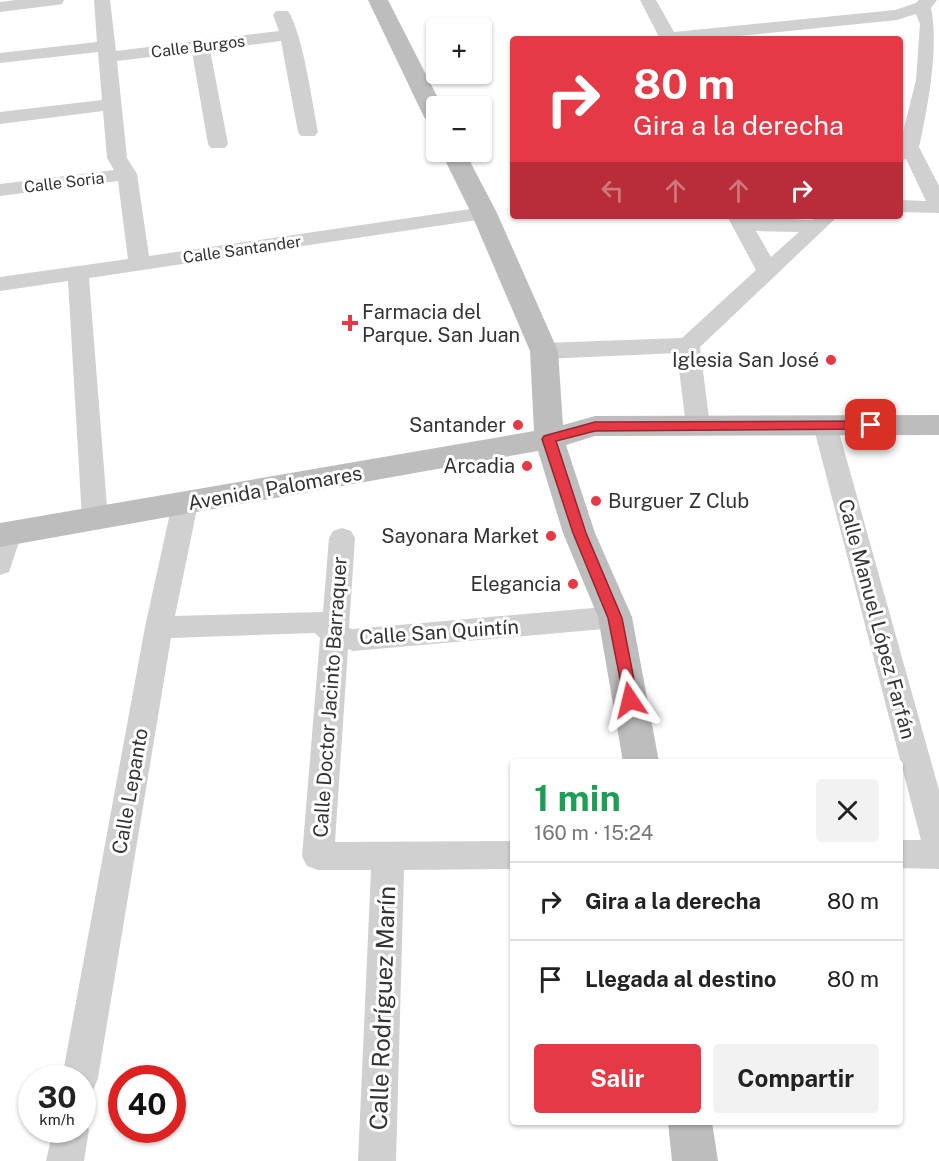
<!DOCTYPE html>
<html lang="es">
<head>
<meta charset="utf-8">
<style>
	:root { --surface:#fff; --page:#f2f2f2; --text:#222; --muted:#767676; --line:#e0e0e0; --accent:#e63946 }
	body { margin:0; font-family:"Public Sans",sans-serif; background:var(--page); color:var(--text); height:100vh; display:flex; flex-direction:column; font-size:22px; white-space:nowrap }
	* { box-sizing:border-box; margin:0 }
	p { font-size:20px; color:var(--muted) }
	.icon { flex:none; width:33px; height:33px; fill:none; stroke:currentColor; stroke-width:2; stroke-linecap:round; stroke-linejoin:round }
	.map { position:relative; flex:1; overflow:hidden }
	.side { position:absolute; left:510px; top:759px; width:393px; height:366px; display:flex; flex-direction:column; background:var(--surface); border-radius:6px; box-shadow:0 2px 4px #0004 }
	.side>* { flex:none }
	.banner { position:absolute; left:510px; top:36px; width:393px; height:183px; border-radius:6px; box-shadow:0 2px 4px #0004; background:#e63946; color:#fff; overflow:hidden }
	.fabs { position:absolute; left:426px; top:18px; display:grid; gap:12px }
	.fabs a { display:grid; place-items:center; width:66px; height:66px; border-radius:6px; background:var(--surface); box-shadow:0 2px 4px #0004; font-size:30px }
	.speed { position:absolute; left:18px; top:1065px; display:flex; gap:12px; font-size:30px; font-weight:700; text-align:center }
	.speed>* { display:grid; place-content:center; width:78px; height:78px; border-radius:50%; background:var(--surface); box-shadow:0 2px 4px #0004; line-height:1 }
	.speed small { font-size:15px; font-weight:400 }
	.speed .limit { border:9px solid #d22; background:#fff; color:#111 }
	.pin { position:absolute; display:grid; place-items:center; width:51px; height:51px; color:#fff; margin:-26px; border-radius:12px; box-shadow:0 3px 9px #0006 }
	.me { position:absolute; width:66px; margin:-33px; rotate:350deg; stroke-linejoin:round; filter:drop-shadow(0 0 4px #0008) }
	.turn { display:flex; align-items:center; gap:21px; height:126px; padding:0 24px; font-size:27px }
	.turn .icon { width:78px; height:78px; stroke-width:2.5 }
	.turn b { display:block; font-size:42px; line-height:51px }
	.lanes { display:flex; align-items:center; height:57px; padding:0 24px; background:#0003; justify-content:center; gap:30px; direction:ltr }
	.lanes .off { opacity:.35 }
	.round { display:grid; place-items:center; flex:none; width:63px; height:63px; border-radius:6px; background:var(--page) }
	.headline { display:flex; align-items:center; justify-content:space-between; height:102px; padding:0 24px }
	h1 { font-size:36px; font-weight:700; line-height:45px; color:#1e9e55 }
	.primary-button { display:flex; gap:12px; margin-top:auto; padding:12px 24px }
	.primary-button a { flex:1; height:69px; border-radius:6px; background:var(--accent); color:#fff; font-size:24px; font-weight:700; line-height:69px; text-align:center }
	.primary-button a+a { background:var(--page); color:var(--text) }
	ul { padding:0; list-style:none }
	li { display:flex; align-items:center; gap:18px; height:78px; padding:0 24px; border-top:2px solid var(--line) }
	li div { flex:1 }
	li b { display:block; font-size:22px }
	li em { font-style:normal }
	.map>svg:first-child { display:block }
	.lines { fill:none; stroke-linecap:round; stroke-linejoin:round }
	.street { fill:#d0d0d0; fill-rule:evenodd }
	.secondary { fill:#bdbdbd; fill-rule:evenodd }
	.route { fill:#e63946; stroke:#96252e; stroke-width:1.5 }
	.poi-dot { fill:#e63946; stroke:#fff; stroke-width:2 }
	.labels { text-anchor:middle; stroke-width:6; stroke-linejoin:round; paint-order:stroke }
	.far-street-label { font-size:16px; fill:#333; stroke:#fff }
	.poi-label { font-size:20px; fill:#333; stroke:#fff; text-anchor:end }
	.street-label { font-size:20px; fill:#333; stroke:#fff }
	.near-street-label { font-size:24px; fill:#333; stroke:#fff }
</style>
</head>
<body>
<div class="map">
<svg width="939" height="1161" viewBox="0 0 939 1161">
	<rect width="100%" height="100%" fill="#fff"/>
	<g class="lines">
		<g class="street">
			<path d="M 15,0 L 64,0 L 62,4 L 56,5 L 0,12 L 0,2 Z"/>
			<path d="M 94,0 L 110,0 L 116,51 L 279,31 L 273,15 L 276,11 L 288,11 C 303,34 312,102 318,132 L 315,136 L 301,136 L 298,132 L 281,41 L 210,50 L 228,144 L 225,148 L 211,148 L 208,144 L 192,52 L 117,61 L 127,158 L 137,174 L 149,256 L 484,207 L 491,209 L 494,213 L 491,217 L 484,219 L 89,278 L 108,519 L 104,526 L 95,529 L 86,526 L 82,519 L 68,281 L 0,291 L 0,277 L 128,259 L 118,181 L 0,196 L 0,184 L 114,170 L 107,158 L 103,111 L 0,124 L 0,112 L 102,100 L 98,52 L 0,63 L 0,53 L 97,42 Z"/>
			<path d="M 640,0 L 656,0 L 674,32 L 895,10 L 916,3 L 919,0 L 937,0 L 931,8 C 939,48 928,106 919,147 L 939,186 L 939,213 L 900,212 L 900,200 L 926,201 L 906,159 L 900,161 L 900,144 L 916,80 L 920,24 L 916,14 L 897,20 L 710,39 L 660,39 Z"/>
			<path d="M 727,216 L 812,220 L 816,216 L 838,216 L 700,347 L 710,426 L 707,432 L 698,434 L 689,432 L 686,426 L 677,353 L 544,359 L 536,356 L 532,351 L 536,346 L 544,343 L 682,338 L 756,270 ZM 756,231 L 799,232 L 771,257 Z"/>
			<path d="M 825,417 L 834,419 L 837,425 L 939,790 L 939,869 L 900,868 L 900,840 L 921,840 L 813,425 L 816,419 Z"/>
			<path d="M 185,495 L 194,497 L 198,504 L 175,616 L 323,612 L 329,538 L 333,531 L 342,528 L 351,531 L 355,538 L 349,628 L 353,629 L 615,606 L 625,609 L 629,617 L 625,625 L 615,628 L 353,651 L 348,649 L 335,842 L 513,841 L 513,869 L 404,870 L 396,1161 L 358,1161 L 371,870 L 318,870 L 307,866 L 302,856 L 320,638 L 315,633 L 171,638 L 98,1078 L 93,1091 L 82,1095 L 82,1078 L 62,1078 L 145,627 L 172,504 L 176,497 Z"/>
			<path d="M 9,523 L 18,526 L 22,533 L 9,572 L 0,575 L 0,526 Z"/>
			<path d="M 82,1116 L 89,1130 L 84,1161 L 46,1161 L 53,1130 L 82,1130 Z"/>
		</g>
		<g class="secondary">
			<path d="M 368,0 L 388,0 L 442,106 L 436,106 L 436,124 L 428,122 L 424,117 Z"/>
			<path d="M 441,152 L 465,152 L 497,213 L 558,351 L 563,425 L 595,416 L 939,415 L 939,435 L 595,436 L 566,445 L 595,533 L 632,617 L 659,762 L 623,762 L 598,617 L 563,533 L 538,451 L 0,547 L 0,523 L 534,431 L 530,351 L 471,213 Z"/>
			<path d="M 668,1122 L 712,1122 L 718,1161 L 672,1161 Z"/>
		</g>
	</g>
	<path class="route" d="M 871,421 L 877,425 L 871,429 L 595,431 L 556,441 L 586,533 L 622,618 L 638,700 L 635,704 L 625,704 L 608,618 L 573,533 L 542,439 L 544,436 L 595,422 Z"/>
	<g class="poi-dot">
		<path d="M347 314h6v6h6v6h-6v6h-6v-6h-6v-6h6z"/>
		<circle cx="831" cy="360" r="6"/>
		<circle cx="518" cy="425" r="6"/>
		<circle cx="527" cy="466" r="6"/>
		<circle cx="596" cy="501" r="6"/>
		<circle cx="551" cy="536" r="6"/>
		<circle cx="573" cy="584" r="6"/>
	</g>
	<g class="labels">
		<g class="far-street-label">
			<text transform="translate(198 46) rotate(-7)" y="6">Calle Burgos</text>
			<text transform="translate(64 182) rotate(-7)" y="6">Calle Soria</text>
			<text transform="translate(242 249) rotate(-8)" y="6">Calle Santander</text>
		</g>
		<g class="poi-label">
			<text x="362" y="319" text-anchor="start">Farmacia del<tspan x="362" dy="23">Parque. San Juan</tspan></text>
			<text x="819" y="367">Iglesia San José</text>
			<text x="506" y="432">Santander</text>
			<text x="515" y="473">Arcadia</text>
			<text x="608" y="508" text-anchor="start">Burguer Z Club</text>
			<text x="539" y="543">Sayonara Market</text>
			<text x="561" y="591">Elegancia</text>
		</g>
		<g class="street-label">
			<text transform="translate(275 488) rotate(-10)" y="7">Avenida Palomares</text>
			<text transform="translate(877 619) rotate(75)" y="7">Calle Manuel López Farfán</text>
			<text transform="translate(439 632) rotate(-4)" y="7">Calle San Quintín</text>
			<text transform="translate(330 697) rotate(-86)" y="7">Calle Doctor Jacinto Barraquer</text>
			<text transform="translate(130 791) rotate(-80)" y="7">Calle Lepanto</text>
		</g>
		<g class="near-street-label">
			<text transform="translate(383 1008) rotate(-88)" y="8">Calle Rodríguez Marín</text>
		</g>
	</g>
</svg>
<div class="fabs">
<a>+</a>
<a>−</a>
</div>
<div class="speed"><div>30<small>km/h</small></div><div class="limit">40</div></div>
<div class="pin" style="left:871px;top:425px;background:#d93025"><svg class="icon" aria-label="arrive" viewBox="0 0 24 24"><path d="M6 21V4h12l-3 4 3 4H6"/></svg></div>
<svg class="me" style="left:630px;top:700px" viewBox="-20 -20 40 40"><path d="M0-17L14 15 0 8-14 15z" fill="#e63946" stroke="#fff" stroke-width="4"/></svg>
<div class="banner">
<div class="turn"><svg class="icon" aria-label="right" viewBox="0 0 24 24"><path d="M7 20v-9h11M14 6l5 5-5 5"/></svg><div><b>80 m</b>Gira a la derecha</div></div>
<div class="lanes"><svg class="icon off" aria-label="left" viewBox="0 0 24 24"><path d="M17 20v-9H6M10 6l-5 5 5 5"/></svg><svg class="icon off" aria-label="ahead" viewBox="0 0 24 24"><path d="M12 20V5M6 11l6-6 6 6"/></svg><svg class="icon off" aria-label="ahead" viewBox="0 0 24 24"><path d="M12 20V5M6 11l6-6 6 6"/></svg><svg class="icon" aria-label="right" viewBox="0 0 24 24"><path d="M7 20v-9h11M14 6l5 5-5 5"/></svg></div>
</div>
<section class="side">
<div class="headline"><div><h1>1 min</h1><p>160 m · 15:24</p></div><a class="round"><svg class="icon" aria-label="close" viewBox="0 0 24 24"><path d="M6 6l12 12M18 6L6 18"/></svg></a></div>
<ul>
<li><svg class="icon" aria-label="right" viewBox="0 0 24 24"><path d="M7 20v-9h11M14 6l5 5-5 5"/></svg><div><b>Gira a la derecha</b></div><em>80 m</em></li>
<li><svg class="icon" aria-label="arrive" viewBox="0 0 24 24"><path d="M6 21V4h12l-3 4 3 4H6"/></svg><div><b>Llegada al destino</b></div><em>80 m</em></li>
</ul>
<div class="primary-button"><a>Salir</a><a>Compartir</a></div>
</section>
</div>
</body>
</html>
